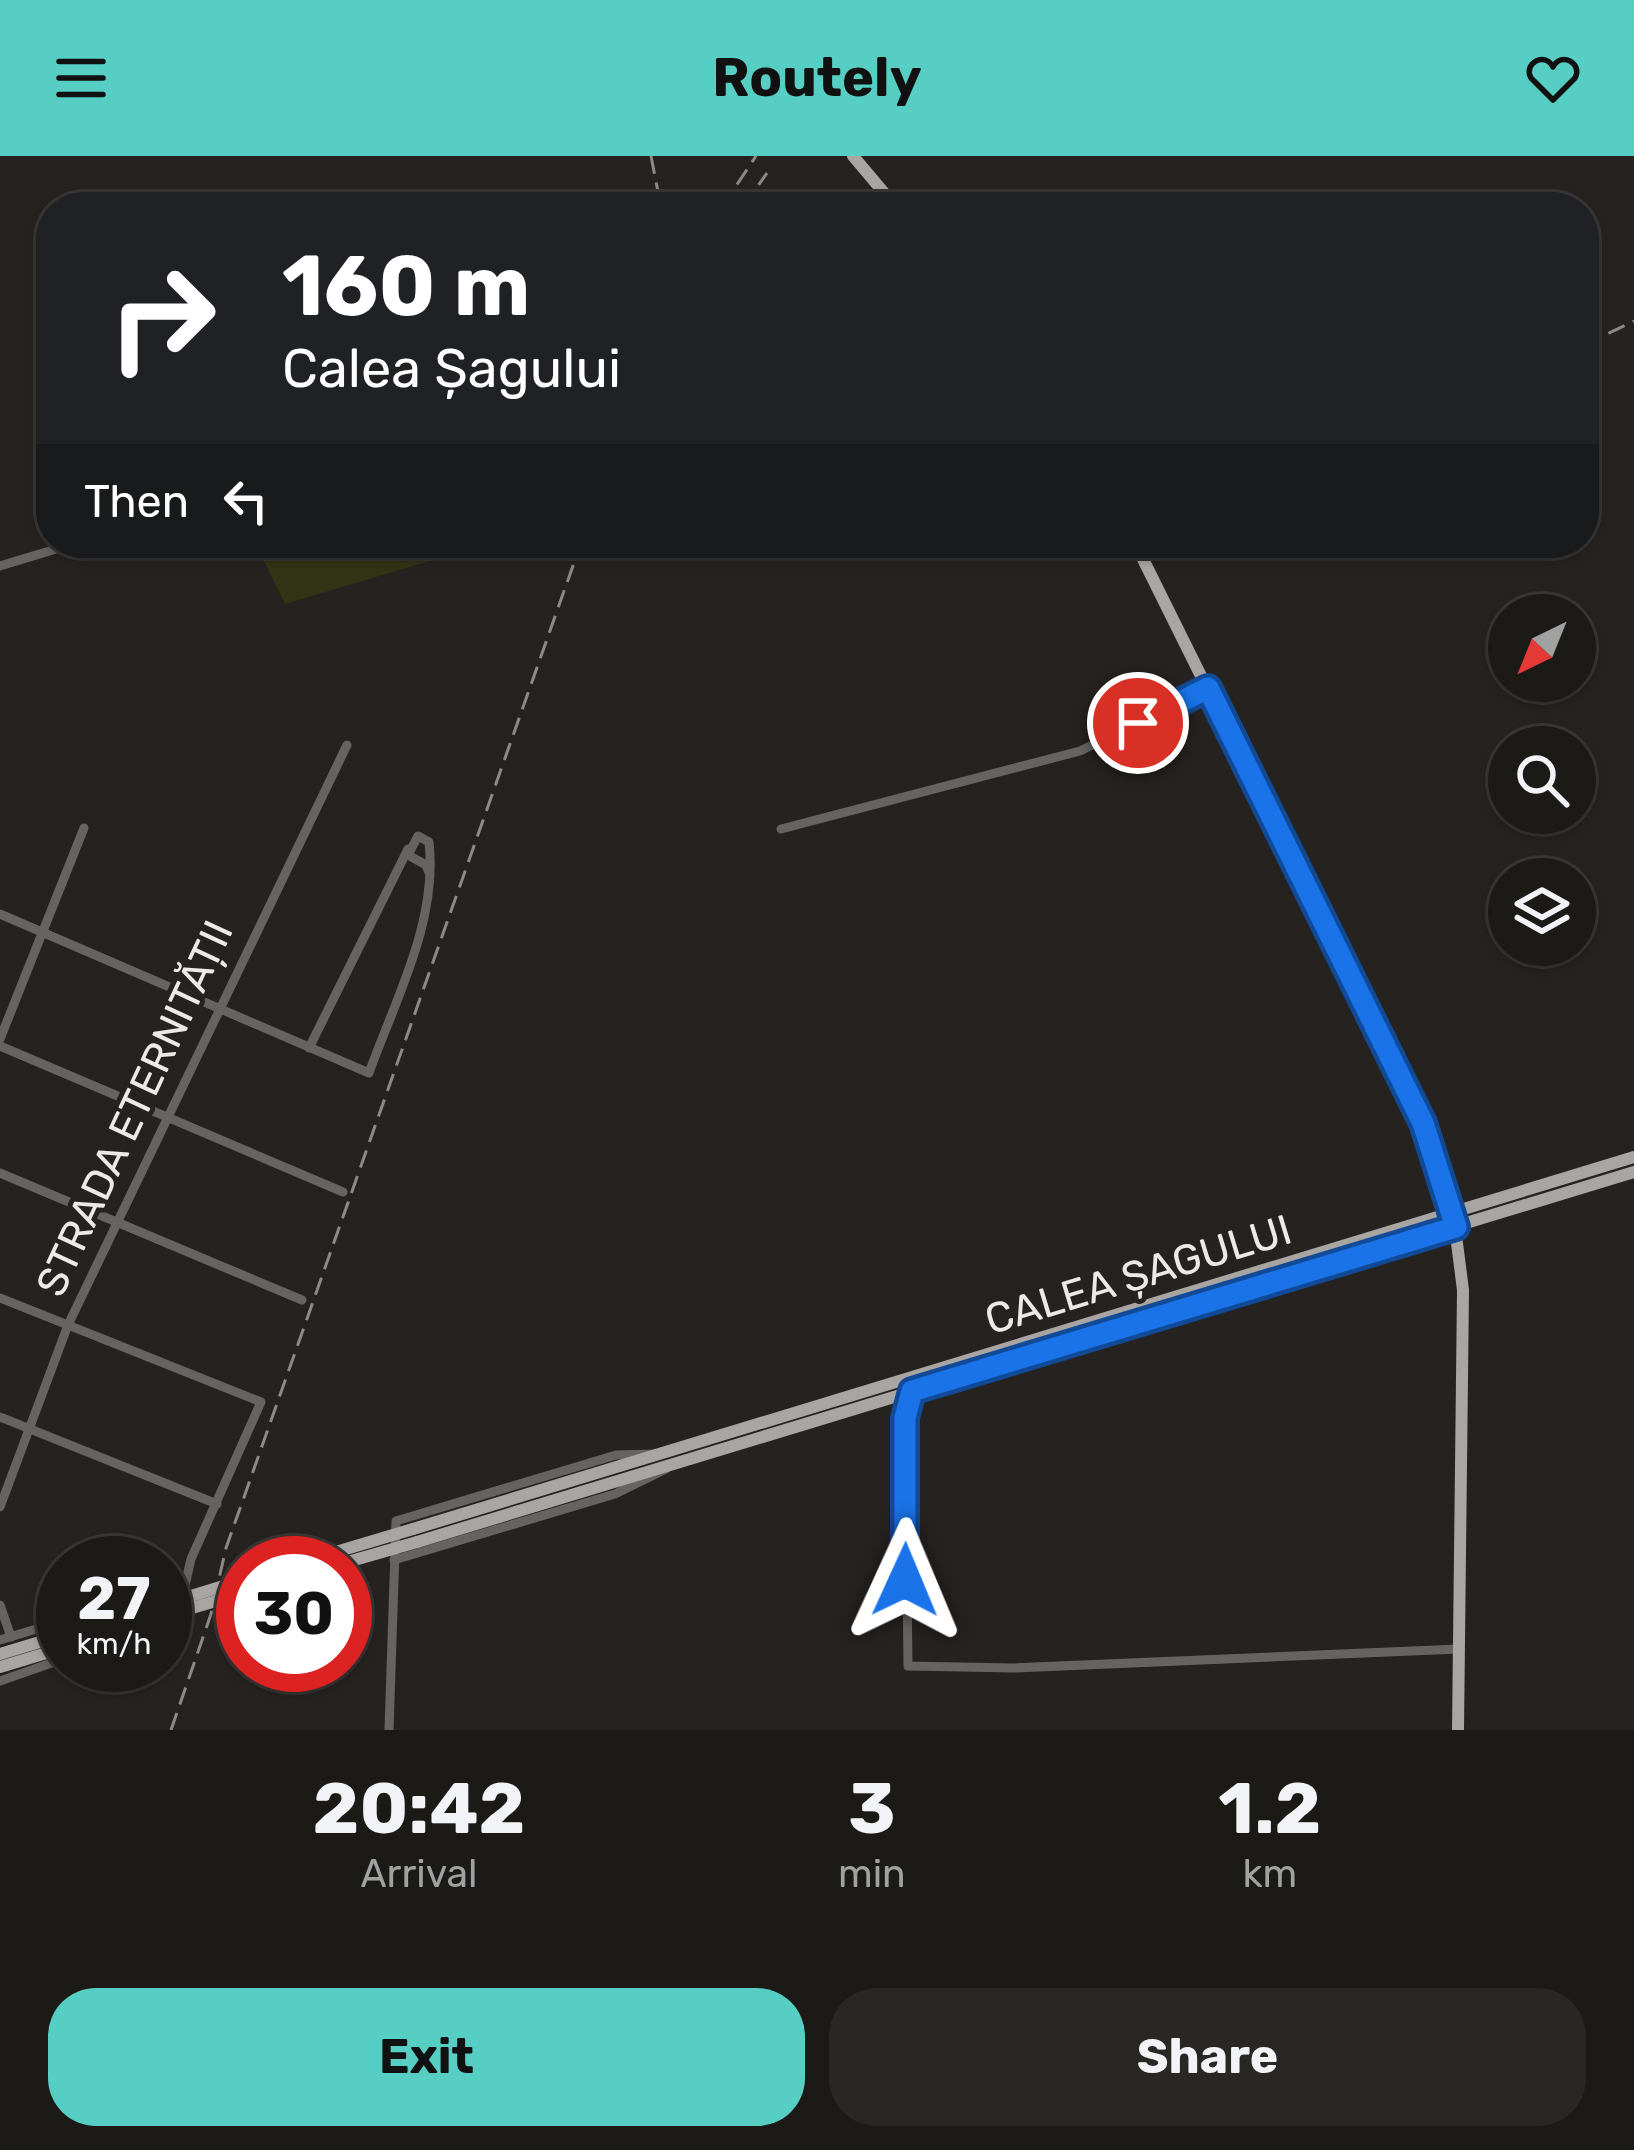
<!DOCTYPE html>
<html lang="en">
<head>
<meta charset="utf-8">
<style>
	:root { --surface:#1c1a17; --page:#292724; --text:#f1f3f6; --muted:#a0a1a1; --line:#3a3836; --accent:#56cec4 }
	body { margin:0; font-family:Rubik,sans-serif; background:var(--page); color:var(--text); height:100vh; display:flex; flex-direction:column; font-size:45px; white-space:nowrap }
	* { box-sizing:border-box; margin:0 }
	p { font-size:39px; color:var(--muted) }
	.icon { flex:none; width:66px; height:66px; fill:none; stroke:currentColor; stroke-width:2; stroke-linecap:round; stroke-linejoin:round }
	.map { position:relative; height:1574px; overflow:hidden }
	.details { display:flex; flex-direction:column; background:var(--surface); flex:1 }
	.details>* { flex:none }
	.guide { position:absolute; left:36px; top:36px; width:1563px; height:366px; border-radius:48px; box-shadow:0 3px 9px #0004,0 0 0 3px var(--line); background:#202124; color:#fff; overflow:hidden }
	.needle { width:78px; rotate:223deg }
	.buttons { position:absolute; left:1488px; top:438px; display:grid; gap:24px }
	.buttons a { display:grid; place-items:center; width:108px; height:108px; border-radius:50%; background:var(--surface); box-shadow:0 3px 9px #0004,0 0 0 3px var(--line); font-size:60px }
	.speed { position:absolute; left:36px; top:1380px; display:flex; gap:24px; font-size:60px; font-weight:700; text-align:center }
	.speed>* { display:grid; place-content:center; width:156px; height:156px; border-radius:50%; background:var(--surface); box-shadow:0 3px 9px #0004,0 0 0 3px var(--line); line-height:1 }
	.speed small { font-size:30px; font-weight:400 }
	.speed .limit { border:18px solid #d22; background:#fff; color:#111 }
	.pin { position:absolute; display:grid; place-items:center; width:102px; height:102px; color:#fff; margin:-51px; border:6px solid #fff; border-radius:50%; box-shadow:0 3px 12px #0007 }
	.me { position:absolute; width:132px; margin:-66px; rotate:1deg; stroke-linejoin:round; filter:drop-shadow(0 0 9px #0008) }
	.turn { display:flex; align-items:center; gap:42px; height:252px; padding:0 48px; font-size:54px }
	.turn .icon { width:156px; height:156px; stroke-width:2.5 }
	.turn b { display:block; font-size:84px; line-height:102px }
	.then { display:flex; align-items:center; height:114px; padding:0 48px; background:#0003; gap:24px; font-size:45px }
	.eta { display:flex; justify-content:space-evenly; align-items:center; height:204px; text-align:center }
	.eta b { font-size:72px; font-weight:700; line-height:84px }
	.cta { display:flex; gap:24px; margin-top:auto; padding:24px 48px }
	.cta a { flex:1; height:138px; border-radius:48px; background:var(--accent); color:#111; font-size:48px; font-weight:700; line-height:138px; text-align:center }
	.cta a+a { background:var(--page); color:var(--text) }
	header { display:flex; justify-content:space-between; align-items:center; height:156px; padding:0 48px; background:var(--accent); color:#111; font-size:54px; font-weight:700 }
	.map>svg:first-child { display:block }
	.green { fill:#323415 }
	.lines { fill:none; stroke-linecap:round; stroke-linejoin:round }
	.minor { stroke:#666462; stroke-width:9 }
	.major { stroke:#a9a5a2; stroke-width:12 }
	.rail { stroke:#8c8986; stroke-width:3; stroke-dasharray:18 9; stroke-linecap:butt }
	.major-bridge { stroke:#a9a5a2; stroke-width:12 }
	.route-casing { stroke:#114b97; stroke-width:30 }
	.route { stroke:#1a73e8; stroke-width:21 }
	.labels { text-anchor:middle; stroke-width:10; stroke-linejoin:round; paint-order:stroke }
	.street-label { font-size:42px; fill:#eceae8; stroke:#26221f }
</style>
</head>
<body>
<header><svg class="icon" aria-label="menu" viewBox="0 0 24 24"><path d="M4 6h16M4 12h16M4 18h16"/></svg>Routely<svg class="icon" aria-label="heart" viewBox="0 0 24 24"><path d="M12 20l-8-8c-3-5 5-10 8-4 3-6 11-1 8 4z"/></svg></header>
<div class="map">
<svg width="1634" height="1574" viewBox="0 0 1634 1574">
	<rect width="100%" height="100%" fill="#26221f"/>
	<path class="green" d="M 255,387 L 490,387 L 285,448 Z"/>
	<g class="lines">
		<g class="minor">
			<path d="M 0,410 L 76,387"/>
			<path d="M 781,673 L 1080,595 L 1208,532"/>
			<path d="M 0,758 L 369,917 C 395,844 438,766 429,686 L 418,680 L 408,699 L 426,709 L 430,719"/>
			<path d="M 0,883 L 84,672"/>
			<path d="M 0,890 L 343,1036"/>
			<path d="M 309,892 L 408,693"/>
			<path d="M 0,1017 L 302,1144"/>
			<path d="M 0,1142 L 261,1246 L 191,1403 L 176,1468 L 165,1472"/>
			<path d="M 911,1236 L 905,1262 L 908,1510 L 1013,1512 L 1459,1493"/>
			<path d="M 0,1261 L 217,1348"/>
			<path d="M 0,1351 L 68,1169 L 347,589"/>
			<path d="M 394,1404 L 615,1338 L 666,1313"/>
			<path d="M 165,1431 L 186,1424"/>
			<path d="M 0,1449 L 11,1481"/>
			<path d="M 0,1484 L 63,1465"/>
			<path d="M 0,1525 L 63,1503"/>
			<path d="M 389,1574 L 396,1365 L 616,1299 L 655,1298"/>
		</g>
		<g class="major">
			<path d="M 853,0 L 896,51"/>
			<path d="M 1135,387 L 1423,967 L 1453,1056 L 1463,1134 L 1458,1574"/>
			<path d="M 413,1373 L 1634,1001"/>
			<path d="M 417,1386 L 1634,1016"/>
			<path d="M 0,1498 L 63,1479"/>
			<path d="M 0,1511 L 63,1492"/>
		</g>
		<g class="rail">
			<path d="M 651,0 L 661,51"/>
			<path d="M 722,51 L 756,0"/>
			<path d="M 743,51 L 767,17"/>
			<path d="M 1584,189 L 1634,165"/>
			<path d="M 171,1574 L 211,1458 L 226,1392 L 581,387"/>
		</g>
		<g class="major-bridge">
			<path d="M 299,1407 L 413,1373"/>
			<path d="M 344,1407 L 417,1386"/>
			<path d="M 165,1448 L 243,1424"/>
			<path d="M 165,1460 L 243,1437"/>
		</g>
	</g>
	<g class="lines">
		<g class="route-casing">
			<path id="route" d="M 905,1424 L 905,1262 L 912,1235 L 1456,1071 L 1423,967 L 1208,532 L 1138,567"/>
		</g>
		<use href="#route" class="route"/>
	</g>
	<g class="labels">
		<g class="street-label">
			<text transform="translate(134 952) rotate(-65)" y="15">STRADA ETERNITĂȚII</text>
			<text transform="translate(1138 1118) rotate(-17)" y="15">CALEA ȘAGULUI</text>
		</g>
	</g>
</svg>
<div class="buttons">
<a><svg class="needle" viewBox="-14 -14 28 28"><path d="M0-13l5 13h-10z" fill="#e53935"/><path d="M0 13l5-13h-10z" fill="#a0a1a1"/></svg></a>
<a><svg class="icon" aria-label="search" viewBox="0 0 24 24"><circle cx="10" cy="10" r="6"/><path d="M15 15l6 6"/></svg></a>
<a><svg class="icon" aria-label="layers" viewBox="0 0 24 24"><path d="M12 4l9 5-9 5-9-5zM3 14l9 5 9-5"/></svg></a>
</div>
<div class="speed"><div>27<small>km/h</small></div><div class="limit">30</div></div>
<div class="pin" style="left:1138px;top:567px;background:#d93025"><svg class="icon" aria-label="arrive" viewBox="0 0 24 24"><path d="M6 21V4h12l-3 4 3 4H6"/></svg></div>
<svg class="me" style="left:905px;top:1424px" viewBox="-20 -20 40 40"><path d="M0-17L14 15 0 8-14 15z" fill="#1a73e8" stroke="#fff" stroke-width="4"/></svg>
<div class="guide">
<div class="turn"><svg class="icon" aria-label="right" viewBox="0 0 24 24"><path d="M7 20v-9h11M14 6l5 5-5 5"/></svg><div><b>160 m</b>Calea Șagului</div></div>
<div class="then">Then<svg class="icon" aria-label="left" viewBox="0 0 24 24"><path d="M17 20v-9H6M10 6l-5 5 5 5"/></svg></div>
</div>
</div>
<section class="details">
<div class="eta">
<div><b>20:42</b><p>Arrival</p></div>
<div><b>3</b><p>min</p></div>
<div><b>1.2</b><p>km</p></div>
</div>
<div class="cta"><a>Exit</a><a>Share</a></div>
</section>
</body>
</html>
